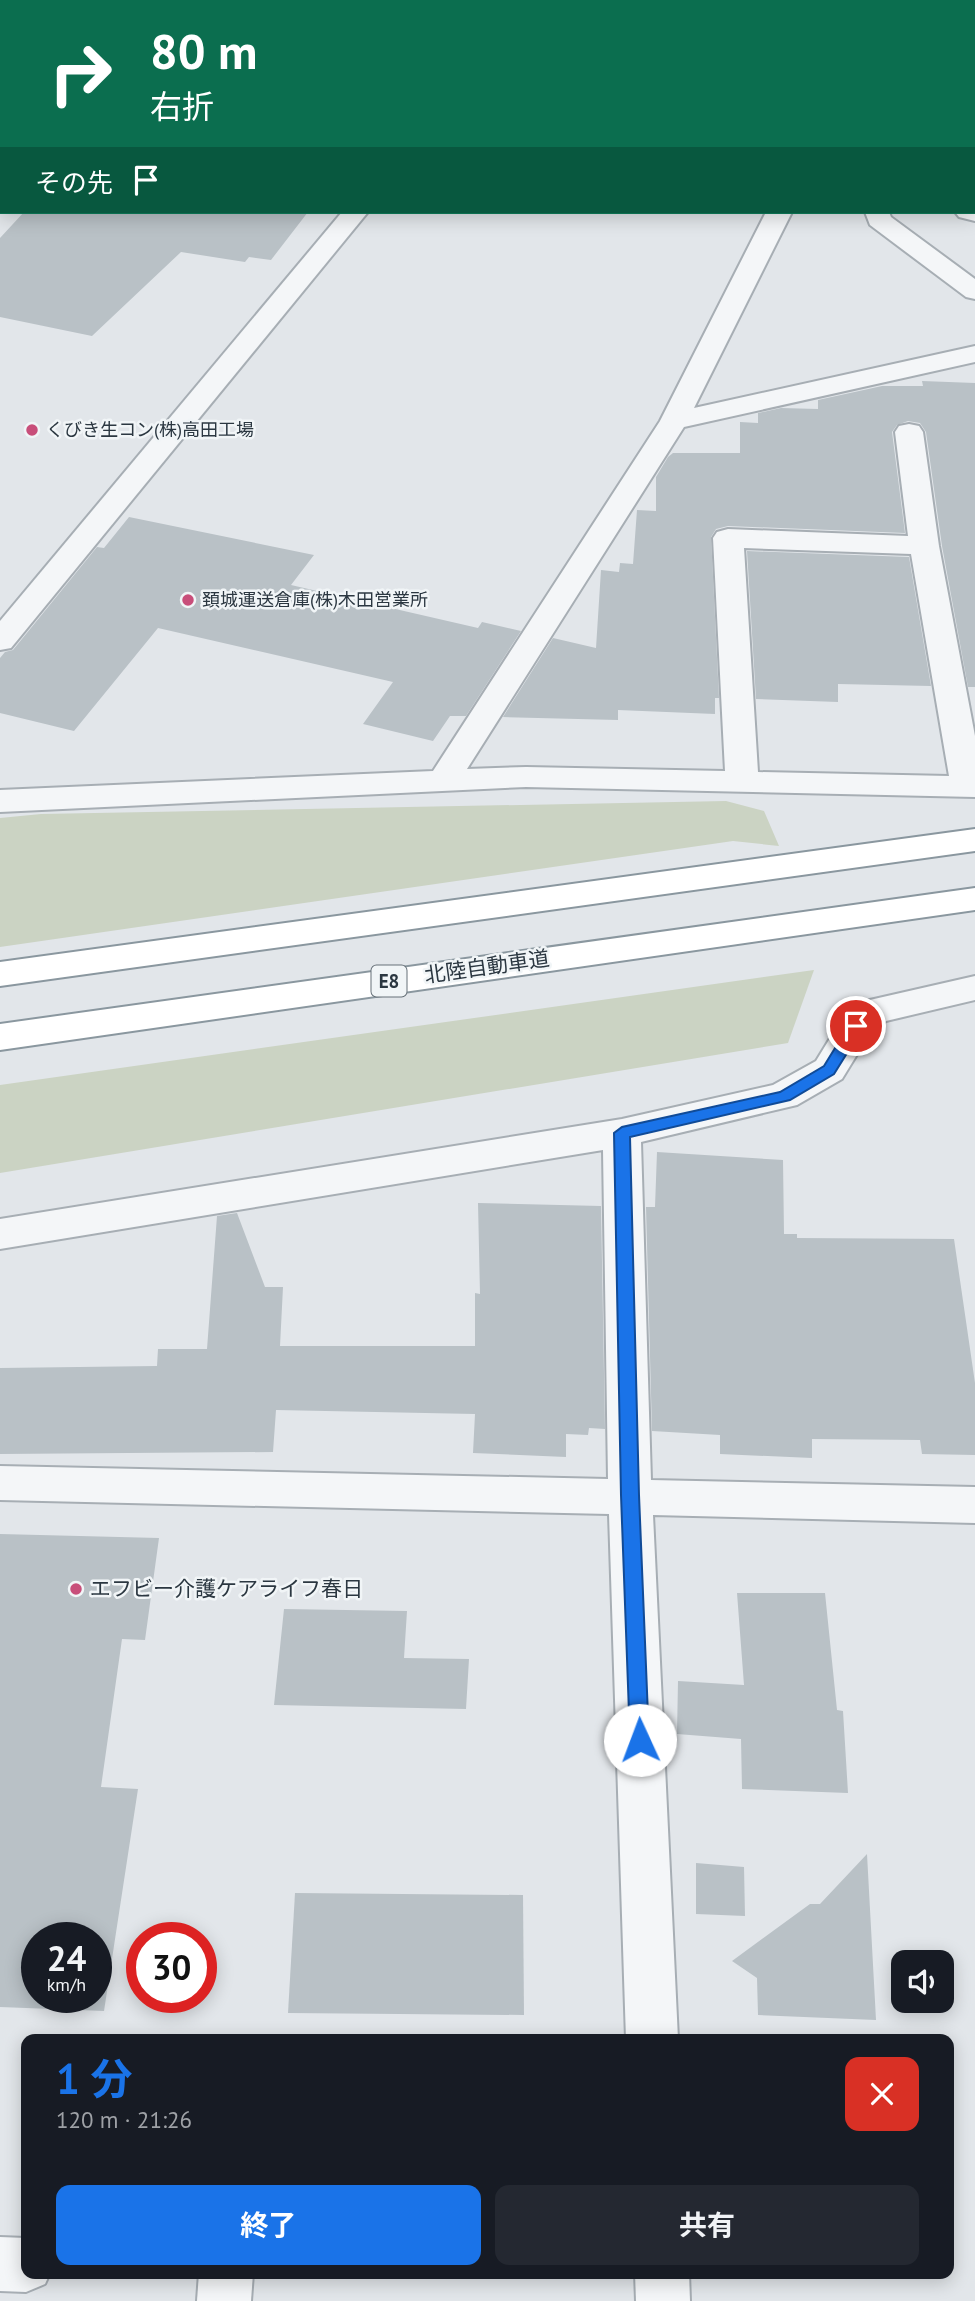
<!DOCTYPE html>
<html lang="ja">
<head>
<meta charset="utf-8">
<style>
	:root { --surface:#171b24; --page:#242831; --text:#f1f3f6; --muted:#9ea1a6; --accent:#1a73e8 }
	body { margin:0; font-family:"PT Sans","Noto Sans JP",sans-serif; background:var(--page); color:var(--text); height:100vh; display:flex; flex-direction:column; font-size:26px; white-space:nowrap }
	* { box-sizing:border-box; margin:0 }
	p { font-size:23px; color:var(--muted) }
	.icon { flex:none; width:38px; height:38px; fill:none; stroke:currentColor; stroke-width:2; stroke-linecap:round; stroke-linejoin:round }
	.map { position:relative; flex:1; overflow:hidden }
	.drawer { position:absolute; left:21px; top:2034px; width:933px; height:245px; display:flex; flex-direction:column; background:var(--surface); border-radius:14px; box-shadow:0 4px 18px #0003 }
	.drawer>* { flex:none }
	.guide { position:absolute; left:0px; top:0px; width:976px; height:214px; box-shadow:0 4px 18px #0003; background:#0b6e4f; color:#fff; overflow:hidden }
	.fabs { position:absolute; left:891px; top:1950px; display:grid; gap:14px }
	.fabs a { display:grid; place-items:center; width:63px; height:63px; border-radius:14px; background:var(--surface); box-shadow:0 4px 18px #0003; font-size:35px }
	.speed { position:absolute; left:21px; top:1922px; display:flex; gap:14px; font-size:35px; font-weight:700; text-align:center }
	.speed>* { display:grid; place-content:center; width:91px; height:91px; border-radius:50%; background:var(--surface); box-shadow:0 4px 18px #0003; line-height:1 }
	.speed small { font-size:18px; font-weight:400 }
	.speed .limit { border:10px solid #d22; background:#fff; color:#111 }
	.pin { position:absolute; display:grid; place-items:center; width:60px; height:60px; color:#fff; margin:-30px; border:4px solid #fff; border-radius:50%; box-shadow:0 2px 7px #0007 }
	.me { position:absolute; width:77px; margin:-38px; rotate:358deg; stroke-linejoin:round; filter:drop-shadow(0 0 5px #0008) }
	.turn { display:flex; align-items:center; gap:24px; height:147px; padding:0 35px; font-size:32px }
	.turn .icon { width:91px; height:91px; stroke-width:2.5 }
	.turn b { display:block; font-size:49px; line-height:60px }
	.then { display:flex; align-items:center; height:66px; padding:0 35px; background:#0003; gap:14px; font-size:26px }
	.round { display:grid; place-items:center; flex:none; width:74px; height:74px; border-radius:14px; background:var(--page) }
	.summary { display:flex; align-items:center; justify-content:space-between; height:119px; padding:0 35px }
	h1 { font-size:42px; font-weight:700; line-height:52px; color:var(--accent) }
	.cta { display:flex; gap:14px; margin-top:auto; padding:14px 35px }
	.cta a { flex:1; height:80px; border-radius:14px; background:var(--accent); color:#fff; font-size:28px; font-weight:700; line-height:80px; text-align:center }
	.cta a+a { background:var(--page); color:var(--text) }
	.map>svg:first-child { display:block }
	.green { fill:#cbd3c3 }
	.building { fill:#b9c1c6; fill-rule:evenodd }
	.lines { fill:none; stroke-linecap:round; stroke-linejoin:round }
	.minor-casing { stroke:#a7aeb4; stroke-width:4 }
	.highway-casing { stroke:#8a979f; stroke-width:4 }
	.path { stroke:#bcc1c5; stroke-width:2.5; stroke-dasharray:3.5 3.5; stroke-linecap:butt }
	.minor { fill:#f4f6f8; fill-rule:evenodd }
	.highway { fill:#fff; fill-rule:evenodd }
	.route { fill:#1a73e8; stroke:#114b97; stroke-width:2 }
	.poi-dot { fill:#c84e7a; stroke:#f1f5f7; stroke-width:2.5 }
	.labels { text-anchor:middle; stroke-width:5; stroke-linejoin:round; paint-order:stroke }
	.far-poi-label { font-size:18px; fill:#2b3741; stroke:#f1f5f7; text-anchor:start }
	.shield { fill:#f1f5f7; stroke:#667078; stroke-width:2 }
	.shield-label { font-size:19px; font-weight:bold; fill:#2b3741 }
	.street-label { font-size:21px; fill:#2b3741; stroke:#f1f5f7 }
	.poi-label { font-size:21px; fill:#2b3741; stroke:#f1f5f7; text-anchor:start }
</style>
</head>
<body>
<div class="map">
<svg width="975" height="2301" viewBox="0 0 975 2301">
	<rect width="100%" height="100%" fill="#e2e6ea"/>
	<g class="green">
		<path d="M 726,801 L 764,811 L 779,846 L 733,841 L 0,947 L 0,818 L 41,814 Z"/>
		<path d="M 814,970 L 788,1043 L 0,1173 L 0,1085 Z"/>
	</g>
	<g class="building">
		<path d="M 24,212 L 308,212 L 271,260 L 249,257 L 245,262 L 181,252 L 92,336 L 0,317 L 0,238 Z"/>
		<path d="M 922,381 L 975,383 L 975,687 L 968,687 L 942,546 L 926,432 L 920,423 L 908,421 L 897,425 L 892,432 L 905,533 L 728,526 L 716,529 L 711,537 L 719,698 L 715,698 L 715,714 L 618,710 L 618,720 L 503,717 L 553,638 L 596,648 L 601,570 L 619,572 L 620,563 L 633,564 L 637,510 L 656,511 L 656,477 L 668,457 L 673,453 L 740,453 L 740,422 L 758,423 L 758,413 L 781,408 L 818,409 L 818,400 L 882,386 L 923,386 Z"/>
		<path d="M 129,517 L 314,555 L 291,585 L 478,628 L 482,622 L 521,631 L 466,716 L 450,716 L 433,741 L 363,724 L 393,682 L 158,628 L 74,731 L 0,713 L 0,658 L 5,652 L 13,650 L 97,547 L 104,548 Z"/>
		<path d="M 747,551 L 909,557 L 931,686 L 838,684 L 838,702 L 756,699 Z"/>
		<path d="M 657,1152 L 783,1160 L 784,1234 L 797,1234 L 797,1238 L 954,1239 L 975,1383 L 975,1455 L 922,1454 L 920,1440 L 812,1439 L 812,1458 L 720,1454 L 720,1435 L 652,1431 L 646,1207 L 655,1207 Z"/>
		<path d="M 478,1203 L 601,1206 L 605,1429 L 589,1428 L 588,1435 L 566,1434 L 566,1457 L 473,1453 L 475,1414 L 276,1410 L 273,1452 L 0,1454 L 0,1368 L 157,1366 L 158,1349 L 207,1349 L 217,1216 L 237,1213 L 265,1287 L 283,1287 L 280,1346 L 475,1346 L 475,1293 L 480,1294 Z"/>
		<path d="M 0,1534 L 159,1538 L 145,1640 L 122,1639 L 101,1787 L 138,1789 L 104,2011 L 0,2007 ZM 37,1937 L 96,1937 L 96,1997 L 37,1997 Z"/>
		<path d="M 737,1593 L 825,1593 L 837,1710 L 843,1711 L 848,1793 L 742,1789 L 741,1739 L 677,1734 L 678,1681 L 744,1685 Z"/>
		<path d="M 284,1609 L 407,1611 L 404,1658 L 469,1659 L 466,1709 L 274,1705 Z"/>
		<path d="M 867,1854 L 876,2020 L 758,2015 L 757,1978 L 732,1961 L 810,1904 L 820,1904 Z"/>
		<path d="M 696,1863 L 744,1867 L 745,1916 L 696,1914 Z"/>
		<path d="M 295,1893 L 523,1895 L 524,2015 L 288,2013 Z"/>
	</g>
	<g class="lines">
		<g class="minor-casing">
			<g id="minor">
				<path d="M 975,205 L 975,221 L 959,217 L 955,212 L 975,212 Z"/>
				<path d="M 342,212 L 368,212 L 11,648 L 0,650 L 0,621 Z"/>
				<path d="M 766,212 L 792,212 L 694,408 L 975,346 L 975,362 L 684,427 L 467,769 L 526,767 L 725,771 L 713,538 L 717,532 L 728,529 L 908,536 L 895,432 L 899,426 L 909,424 L 919,426 L 923,432 L 939,546 L 975,736 L 975,797 L 526,787 L 0,812 L 0,790 L 433,771 L 660,421 ZM 744,548 L 911,554 L 949,776 L 758,772 Z"/>
				<path d="M 865,212 L 889,212 L 891,217 L 975,279 L 975,299 L 966,297 L 870,225 Z"/>
				<path d="M 975,976 L 975,1000 L 886,1021 L 869,1035 L 842,1079 L 797,1105 L 641,1142 L 651,1480 L 975,1487 L 975,1523 L 653,1515 L 678,2039 L 626,2039 L 609,1514 L 0,1500 L 0,1466 L 608,1479 L 603,1150 L 0,1249 L 0,1219 L 622,1119 L 773,1085 L 816,1061 L 843,1017 L 861,1002 Z"/>
				<path d="M 0,2237 L 26,2238 L 26,2273 L 50,2273 L 45,2284 L 26,2292 L 0,2291 Z"/>
				<path d="M 199,2273 L 253,2273 L 251,2301 L 197,2301 Z"/>
				<path d="M 635,2273 L 689,2273 L 690,2301 L 636,2301 Z"/>
			</g>
		</g>
		<g class="highway-casing">
			<g id="highway">
				<path d="M 975,829 L 975,851 L 0,986 L 0,962 Z"/>
				<path d="M 975,888 L 975,910 L 0,1050 L 0,1024 Z"/>
			</g>
		</g>
		<g class="path">
			<path d="M 144,2 L 146,0"/>
			<path d="M 535,2 L 537,0"/>
			<path d="M 0,151 L 2,149"/>
		</g>
		<use href="#minor" class="minor"/>
		<use href="#highway" class="highway"/>
	</g>
	<path class="route" d="M 856,1020 L 864,1026 L 834,1074 L 790,1100 L 630,1137 L 639,1495 L 649,1740 L 647,1746 L 640,1748 L 633,1746 L 630,1740 L 621,1495 L 614,1133 L 622,1127 L 780,1092 L 824,1066 L 851,1022 Z"/>
	<g class="poi-dot">
		<circle cx="32" cy="430" r="7"/>
		<circle cx="188" cy="600" r="7"/>
		<circle cx="76" cy="1589" r="7"/>
	</g>
	<g class="labels">
		<g class="far-poi-label">
			<text x="46" y="436">くびき生コン(株)高田工場</text>
			<text x="202" y="606">頚城運送倉庫(株)木田営業所</text>
		</g>
		<rect class="shield" x="371.5" y="965.5" width="35" height="31" rx="5"/>
		<g class="shield-label">
			<text x="389" y="988">E8</text>
		</g>
		<g class="street-label">
			<text transform="translate(487 967) rotate(-8)" y="7">北陸自動車道</text>
		</g>
		<g class="poi-label">
			<text x="90" y="1596">エフビー介護ケアライフ春日</text>
		</g>
	</g>
</svg>
<div class="fabs">
<a><svg class="icon" aria-label="sound" viewBox="0 0 24 24"><path d="M4 9h4l5-4v14l-5-4H4zM17 9q2 3 0 6"/></svg></a>
</div>
<div class="speed"><div>24<small>km/h</small></div><div class="limit">30</div></div>
<div class="pin" style="left:856px;top:1026px;background:#d93025"><svg class="icon" aria-label="arrive" viewBox="0 0 24 24"><path d="M6 21V4h12l-3 4 3 4H6"/></svg></div>
<svg class="me" style="left:640px;top:1740px" viewBox="-20 -20 40 40"><circle r="19" fill="#fff"/><path d="M0-13L10 11 0 6-10 11z" fill="#1a73e8"/></svg>
<div class="guide">
<div class="turn"><svg class="icon" aria-label="right" viewBox="0 0 24 24"><path d="M7 20v-9h11M14 6l5 5-5 5"/></svg><div><b>80 m</b>右折</div></div>
<div class="then">その先<svg class="icon" aria-label="arrive" viewBox="0 0 24 24"><path d="M6 21V4h12l-3 4 3 4H6"/></svg></div>
</div>
<section class="drawer">
<div class="summary"><div><h1>1 分</h1><p>120 m · 21:26</p></div><a class="round" style="background:#d93025;color:#fff"><svg class="icon" aria-label="close" viewBox="0 0 24 24"><path d="M6 6l12 12M18 6L6 18"/></svg></a></div>
<div class="cta"><a>終了</a><a>共有</a></div>
</section>
</div>
</body>
</html>
